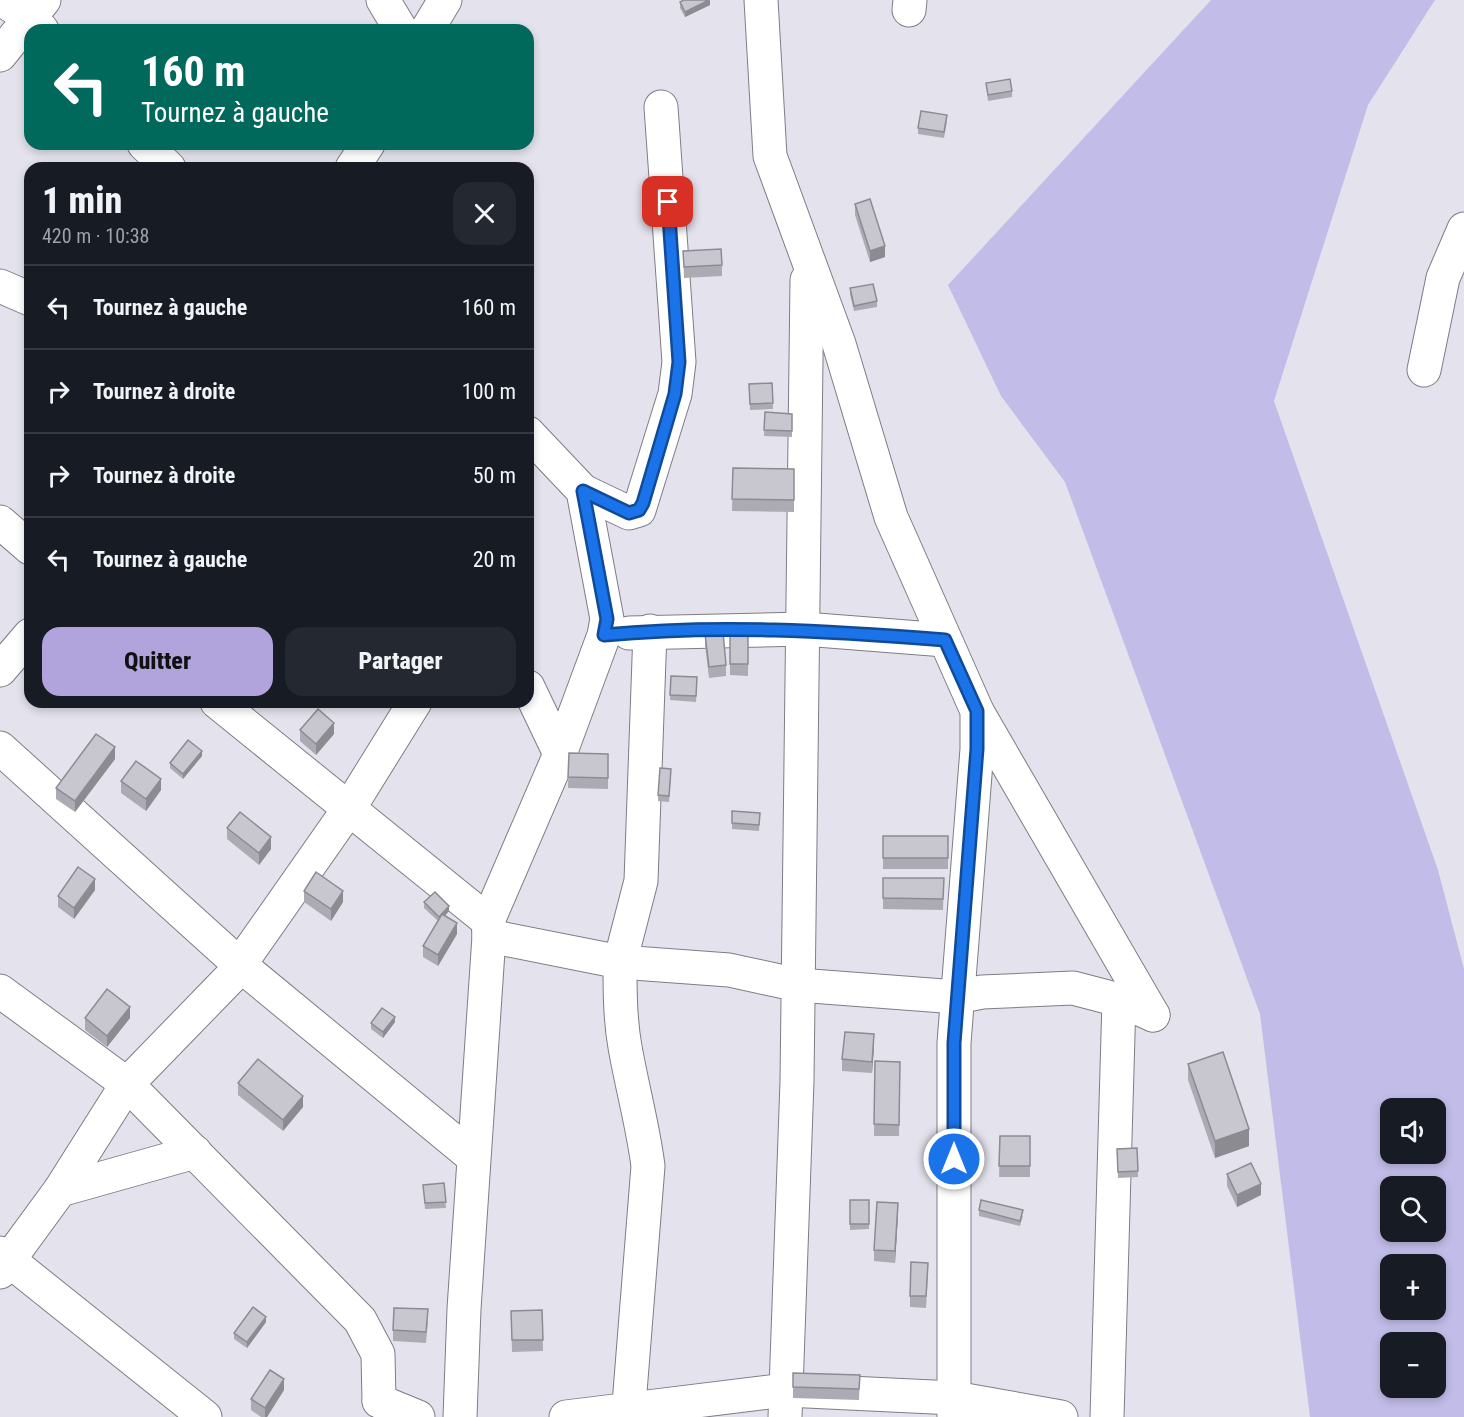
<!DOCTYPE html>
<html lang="fr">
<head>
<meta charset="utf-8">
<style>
	:root { --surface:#171b24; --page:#242831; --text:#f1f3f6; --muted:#9ea1a6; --line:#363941; --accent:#b1a3db }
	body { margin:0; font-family:"Roboto Condensed",sans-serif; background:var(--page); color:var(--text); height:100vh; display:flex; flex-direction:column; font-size:22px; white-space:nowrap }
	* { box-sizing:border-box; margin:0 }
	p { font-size:20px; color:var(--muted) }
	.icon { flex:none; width:33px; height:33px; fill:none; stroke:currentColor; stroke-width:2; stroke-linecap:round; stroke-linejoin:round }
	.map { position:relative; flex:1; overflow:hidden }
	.details { position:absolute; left:24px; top:162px; width:510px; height:546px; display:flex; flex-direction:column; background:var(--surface); border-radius:18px; box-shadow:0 3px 9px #0003 }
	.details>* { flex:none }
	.banner { position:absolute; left:24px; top:24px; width:510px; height:126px; border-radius:18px; box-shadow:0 3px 9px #0003; background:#00695c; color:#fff; overflow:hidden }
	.tools { position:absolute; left:1380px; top:1098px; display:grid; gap:12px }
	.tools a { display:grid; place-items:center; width:66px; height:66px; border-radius:12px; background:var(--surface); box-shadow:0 3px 9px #0003; font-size:30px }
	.pin { position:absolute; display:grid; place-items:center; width:51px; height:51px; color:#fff; margin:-26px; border-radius:12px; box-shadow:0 3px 9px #0006 }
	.me { position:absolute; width:66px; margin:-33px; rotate:0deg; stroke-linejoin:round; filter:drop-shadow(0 0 4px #0008) }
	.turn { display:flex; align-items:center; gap:21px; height:126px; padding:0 18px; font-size:27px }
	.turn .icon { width:78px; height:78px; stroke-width:2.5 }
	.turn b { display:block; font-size:42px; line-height:51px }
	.round { display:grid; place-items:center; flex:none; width:63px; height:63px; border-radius:18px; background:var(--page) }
	.overview { display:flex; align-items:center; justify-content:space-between; height:102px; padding:0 18px }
	h1 { font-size:36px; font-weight:800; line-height:45px }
	.action { display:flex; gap:12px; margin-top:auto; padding:12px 18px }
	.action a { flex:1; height:69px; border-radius:18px; background:var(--accent); color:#111; font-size:24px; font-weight:800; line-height:69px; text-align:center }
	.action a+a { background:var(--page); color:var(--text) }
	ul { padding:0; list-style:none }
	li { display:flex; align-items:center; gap:18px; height:84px; padding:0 18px; border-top:2px solid var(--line) }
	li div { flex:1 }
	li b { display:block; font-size:22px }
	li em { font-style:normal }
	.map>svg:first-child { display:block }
	.green { fill:#c2bce9; fill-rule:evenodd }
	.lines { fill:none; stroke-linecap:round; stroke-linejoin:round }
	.minor-casing { stroke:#7e7d86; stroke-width:35 }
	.minor { stroke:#fff; stroke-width:33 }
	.wall { fill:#acabb3 }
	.shaded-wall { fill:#8c8b92 }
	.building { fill:#c8c7d0; stroke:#8c8b92; stroke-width:1.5 }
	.route-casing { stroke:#114b97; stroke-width:15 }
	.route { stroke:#1a73e8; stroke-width:10 }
</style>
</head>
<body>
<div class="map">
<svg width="1464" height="1417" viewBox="0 0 1464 1417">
	<rect width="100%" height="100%" fill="#e4e3ed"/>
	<path class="green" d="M 1211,0 L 1435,0 L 1368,105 L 1274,401 L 1438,870 L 1464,969 L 1464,1417 L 1310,1417 L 1260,1014 L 1065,482 L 1001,396 L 948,285 ZM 1390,1108 L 1436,1108 L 1436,1154 L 1390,1154 ZM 1390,1186 L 1436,1186 L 1436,1232 L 1390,1232 ZM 1390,1264 L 1436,1264 L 1436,1310 L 1390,1310 ZM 1390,1342 L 1436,1342 L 1436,1388 L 1390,1388 Z"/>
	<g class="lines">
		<g class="minor-casing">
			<g id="minor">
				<path d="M 2,0 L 31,18 L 42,30"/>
				<path d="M 383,0 L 401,30"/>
				<path d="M 761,0 L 770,156 L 839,344 L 891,517 L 977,711 L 977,749 L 954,1043 L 954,1417"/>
				<path d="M 909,10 L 910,0"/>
				<path d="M 427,30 L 445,0"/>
				<path d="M 0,55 L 44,0"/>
				<path d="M 144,144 L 169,168"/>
				<path d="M 352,168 L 368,144"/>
				<path d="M 0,286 L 30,299"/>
				<path d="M 1424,370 L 1443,278 L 1464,229"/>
				<path d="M 583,491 L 629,513 L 639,510 L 675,394 L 679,362 L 661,107"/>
				<path d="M 0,522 L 30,548"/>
				<path d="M 650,631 L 641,881 L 620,962 L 729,970 L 798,985 L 957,997 L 982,992 L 1073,988 L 1119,1000 L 1153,1015"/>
				<path d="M 629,633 L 804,629 L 945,640"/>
				<path d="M 0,670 L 30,635"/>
				<path d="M 528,687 L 560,754"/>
				<path d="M 217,702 L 488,921 L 489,936 L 464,1309 L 460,1417"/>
				<path d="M 978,713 L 1153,1015"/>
				<path d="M 0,748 L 240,965 L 473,1157"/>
				<path d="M 488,921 L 560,754 L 604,635 L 607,619 L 583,491 L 528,433"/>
				<path d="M 489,936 L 620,962 C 620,991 620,1019 625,1047 C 632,1087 643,1126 648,1166 L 628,1417"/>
				<path d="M 0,991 L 127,1084 L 360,1320 L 378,1354 L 379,1401"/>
				<path d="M 60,1190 L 195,1152"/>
				<path d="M 0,1253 L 205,1417"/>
				<path d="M 0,1272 L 60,1190 L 127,1084 L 231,977 L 348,810 L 415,702"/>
				<path d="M 379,1401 L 418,1417"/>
				<path d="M 566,1417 L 786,1390 L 954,1398 L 1061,1417"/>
				<path d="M 785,1417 L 797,1081 L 807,280"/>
				<path d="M 1107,1417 L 1119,1000"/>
			</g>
		</g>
		<use href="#minor" class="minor"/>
	</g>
	<g class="wall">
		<path d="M 680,2 L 710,5 L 685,17 L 680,8 Z"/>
		<path d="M 986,83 L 1012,91 L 1012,97 L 988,101 Z"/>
		<path d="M 947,121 L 944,138 L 918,134 L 918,128 Z"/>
		<path d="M 855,204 L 885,257 L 870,262 L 855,215 Z"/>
		<path d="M 683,251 L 722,265 L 722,276 L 684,278 Z"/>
		<path d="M 850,288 L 877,301 L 877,307 L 854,311 L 850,294 Z"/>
		<path d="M 772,383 L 773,409 L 750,410 L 749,384 Z"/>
		<path d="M 765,412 L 792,414 L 792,437 L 764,436 Z"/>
		<path d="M 733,468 L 794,469 L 794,512 L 732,511 Z"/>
		<path d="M 730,632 L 748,632 L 748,676 L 730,675 Z"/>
		<path d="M 705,634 L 726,665 L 726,676 L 709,678 L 705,645 Z"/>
		<path d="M 671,676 L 697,677 L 696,702 L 670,700 Z"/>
		<path d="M 300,730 L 334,734 L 316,755 L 300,741 Z"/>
		<path d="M 569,753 L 608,754 L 608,789 L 568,788 Z"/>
		<path d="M 202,756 L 183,779 L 170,768 L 170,763 Z"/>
		<path d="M 115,759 L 75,812 L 56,799 L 56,788 Z"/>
		<path d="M 671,775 L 669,802 L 658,801 L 658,795 Z"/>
		<path d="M 121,781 L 161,790 L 146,811 L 121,793 Z"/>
		<path d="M 732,811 L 760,813 L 759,831 L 732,829 Z"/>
		<path d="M 227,828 L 271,849 L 259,865 L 227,839 Z"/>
		<rect x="883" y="836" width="65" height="33"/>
		<path d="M 883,878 L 944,878 L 943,910 L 883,909 Z"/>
		<path d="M 95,890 L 74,919 L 58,907 L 58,896 Z"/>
		<path d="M 304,891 L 343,902 L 331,921 L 304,902 Z"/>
		<path d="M 424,902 L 449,911 L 445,916 L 457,934 L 438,966 L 423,957 L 423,946 L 438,921 L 424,908 Z"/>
		<path d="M 85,1018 L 130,1018 L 107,1047 L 85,1030 Z"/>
		<path d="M 395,1022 L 383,1038 L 371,1029 L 371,1023 Z"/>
		<path d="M 874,1046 L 872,1073 L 842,1071 L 842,1059 Z"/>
		<path d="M 875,1061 L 900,1062 L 899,1136 L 874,1136 Z"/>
		<path d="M 1188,1064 L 1249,1146 L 1215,1158 L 1188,1080 Z"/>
		<path d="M 238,1083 L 303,1107 L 283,1131 L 238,1095 Z"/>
		<path d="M 1000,1136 L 1030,1136 L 1030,1177 L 999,1177 Z"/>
		<path d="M 1137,1148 L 1138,1177 L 1118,1178 L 1117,1149 Z"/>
		<path d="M 1227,1174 L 1261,1195 L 1237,1207 L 1227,1186 Z"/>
		<path d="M 444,1183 L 446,1208 L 425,1209 L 423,1185 Z"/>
		<path d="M 850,1200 L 869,1200 L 869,1229 L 850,1230 Z"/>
		<path d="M 979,1210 L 1023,1216 L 1020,1226 L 979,1216 Z"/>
		<path d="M 898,1214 L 895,1263 L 874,1261 L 874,1250 Z"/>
		<path d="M 928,1274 L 926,1308 L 910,1307 L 910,1296 Z"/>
		<path d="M 542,1310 L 543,1351 L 512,1352 L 511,1311 Z"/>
		<path d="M 428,1321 L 426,1343 L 393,1341 L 393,1330 Z"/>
		<path d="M 266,1322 L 247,1348 L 234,1339 L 234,1333 Z"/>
		<path d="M 860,1375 L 859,1400 L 793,1398 L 793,1387 Z"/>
		<path d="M 284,1390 L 267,1417 L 261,1417 L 251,1410 L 251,1399 Z"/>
	</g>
	<g class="shaded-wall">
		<path d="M 710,0 L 710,5 L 685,17 L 685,12 Z"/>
		<path d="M 885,246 L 885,257 L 870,262 L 870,251 Z"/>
		<path d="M 334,723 L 334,734 L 316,755 L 316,744 Z"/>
		<path d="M 115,747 L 115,759 L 75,812 L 75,801 Z"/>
		<path d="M 202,751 L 202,756 L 183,779 L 183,774 Z"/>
		<path d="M 161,779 L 161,790 L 146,811 L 146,799 Z"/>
		<path d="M 271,837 L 271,849 L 259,865 L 259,853 Z"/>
		<path d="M 95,879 L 95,890 L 74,919 L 74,908 Z"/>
		<path d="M 343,891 L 343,902 L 331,921 L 331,909 Z"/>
		<path d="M 449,906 L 449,911 L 439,922 L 439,917 Z"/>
		<path d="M 457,923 L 457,934 L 438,966 L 438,955 Z"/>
		<path d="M 130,1007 L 130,1018 L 107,1047 L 107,1036 Z"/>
		<path d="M 395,1017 L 395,1022 L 383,1038 L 383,1032 Z"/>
		<path d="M 874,1034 L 874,1046 L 872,1073 L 872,1062 Z"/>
		<path d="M 303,1096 L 303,1107 L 283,1131 L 283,1120 Z"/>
		<path d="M 1249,1129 L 1249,1146 L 1215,1158 L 1215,1141 Z"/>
		<path d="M 1261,1184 L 1261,1195 L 1237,1207 L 1237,1195 Z"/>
		<path d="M 898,1203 L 898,1214 L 895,1263 L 895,1251 Z"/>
		<path d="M 266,1317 L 266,1322 L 247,1348 L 247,1342 Z"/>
		<path d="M 284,1379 L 284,1390 L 267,1417 L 265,1417 L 265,1408 Z"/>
	</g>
	<g class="building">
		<path d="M 684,0 L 709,0 L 685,12 L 680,2 Z"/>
		<path d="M 1010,79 L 1012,91 L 988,95 L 986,83 Z"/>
		<path d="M 921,111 L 947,115 L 944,132 L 918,128 Z"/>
		<path d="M 870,199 L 885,246 L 870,251 L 855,204 Z"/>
		<path d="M 721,249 L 722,265 L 684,267 L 683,251 Z"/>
		<path d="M 873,284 L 877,301 L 854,306 L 850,288 Z"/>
		<path d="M 772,383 L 773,403 L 750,404 L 749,384 Z"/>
		<path d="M 765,412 L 792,414 L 792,431 L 764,430 Z"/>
		<path d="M 733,468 L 794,469 L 794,500 L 732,499 Z"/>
		<path d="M 723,632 L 726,665 L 709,667 L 705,634 Z"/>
		<rect x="730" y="632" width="18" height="32"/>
		<path d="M 671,676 L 697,677 L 696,696 L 670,695 Z"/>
		<path d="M 318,709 L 334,723 L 316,744 L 300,730 Z"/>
		<path d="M 96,734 L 115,747 L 75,801 L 56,788 Z"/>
		<path d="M 188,740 L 202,751 L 183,774 L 170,763 Z"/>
		<path d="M 569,753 L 608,754 L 608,778 L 568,777 Z"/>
		<path d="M 136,761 L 161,779 L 146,799 L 121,781 Z"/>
		<path d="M 660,768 L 671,769 L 669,796 L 658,795 Z"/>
		<path d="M 732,811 L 760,813 L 759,825 L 732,823 Z"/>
		<path d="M 240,812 L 271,837 L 259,853 L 227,828 Z"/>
		<rect x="883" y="836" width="65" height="22"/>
		<path d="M 78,867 L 95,879 L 74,908 L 58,896 Z"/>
		<path d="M 316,872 L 343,891 L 331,909 L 304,891 Z"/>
		<path d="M 883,878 L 944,878 L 943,899 L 883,898 Z"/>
		<path d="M 435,892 L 449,906 L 439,917 L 424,902 Z"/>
		<path d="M 442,914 L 457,923 L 438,955 L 423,946 Z"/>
		<path d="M 107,989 L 130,1007 L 107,1036 L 85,1018 Z"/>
		<path d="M 382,1008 L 395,1017 L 383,1032 L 371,1023 Z"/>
		<path d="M 845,1032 L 874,1034 L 872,1062 L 842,1059 Z"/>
		<path d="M 1223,1052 L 1249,1129 L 1215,1141 L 1188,1064 Z"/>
		<path d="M 258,1059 L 303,1096 L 283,1120 L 238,1083 Z"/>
		<path d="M 875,1061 L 900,1062 L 899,1125 L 874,1124 Z"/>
		<path d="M 1000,1136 L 1030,1136 L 1030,1166 L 999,1166 Z"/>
		<path d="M 1137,1148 L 1138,1171 L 1118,1172 L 1117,1149 Z"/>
		<path d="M 1251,1163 L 1261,1184 L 1237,1195 L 1227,1174 Z"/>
		<path d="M 444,1183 L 446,1202 L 425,1203 L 423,1185 Z"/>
		<rect x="850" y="1200" width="19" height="24"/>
		<path d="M 981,1200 L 1023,1210 L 1020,1221 L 979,1210 Z"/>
		<path d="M 877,1202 L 898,1203 L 895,1251 L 874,1250 Z"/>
		<path d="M 911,1262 L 928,1263 L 926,1296 L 910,1296 Z"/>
		<path d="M 253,1307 L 266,1317 L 247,1342 L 234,1333 Z"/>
		<path d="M 394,1308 L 428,1309 L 426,1332 L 393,1330 Z"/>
		<path d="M 542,1310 L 543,1340 L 512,1340 L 511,1311 Z"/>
		<path d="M 270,1370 L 284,1379 L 265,1408 L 251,1399 Z"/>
		<path d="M 793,1373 L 860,1375 L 859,1389 L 793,1387 Z"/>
	</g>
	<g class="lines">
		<g class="route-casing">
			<path id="route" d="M 668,202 L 679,362 L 675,394 L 643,503 L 639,510 L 629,513 L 583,491 L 607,619 L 604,635 C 717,624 831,631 945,640 L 977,711 L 977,749 L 954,1043 L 954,1159"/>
		</g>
		<use href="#route" class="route"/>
	</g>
</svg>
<div class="tools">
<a><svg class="icon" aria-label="sound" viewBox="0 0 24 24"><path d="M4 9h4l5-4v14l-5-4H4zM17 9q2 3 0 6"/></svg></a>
<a><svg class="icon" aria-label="search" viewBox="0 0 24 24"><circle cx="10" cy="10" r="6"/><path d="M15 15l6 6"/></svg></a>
<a>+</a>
<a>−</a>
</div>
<div class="pin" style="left:668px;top:202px;background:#d93025"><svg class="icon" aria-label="arrive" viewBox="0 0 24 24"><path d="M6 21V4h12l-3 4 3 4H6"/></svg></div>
<svg class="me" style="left:954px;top:1159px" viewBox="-20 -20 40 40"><circle r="17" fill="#1a73e8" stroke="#fff" stroke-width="3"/><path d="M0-11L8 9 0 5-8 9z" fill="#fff"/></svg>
<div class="banner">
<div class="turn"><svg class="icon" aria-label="left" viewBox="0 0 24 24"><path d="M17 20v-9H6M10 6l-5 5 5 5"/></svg><div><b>160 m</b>Tournez à gauche</div></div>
</div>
<section class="details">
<div class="overview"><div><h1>1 min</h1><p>420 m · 10:38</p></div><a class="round"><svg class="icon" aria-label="close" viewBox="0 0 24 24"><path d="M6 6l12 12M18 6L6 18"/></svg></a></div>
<ul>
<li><svg class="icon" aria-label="left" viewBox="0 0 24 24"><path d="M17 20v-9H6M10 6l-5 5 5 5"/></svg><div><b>Tournez à gauche</b></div><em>160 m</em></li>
<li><svg class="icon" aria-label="right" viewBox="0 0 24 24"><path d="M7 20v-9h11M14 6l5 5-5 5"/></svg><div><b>Tournez à droite</b></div><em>100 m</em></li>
<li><svg class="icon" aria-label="right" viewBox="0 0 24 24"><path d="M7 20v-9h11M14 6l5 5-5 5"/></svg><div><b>Tournez à droite</b></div><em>50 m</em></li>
<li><svg class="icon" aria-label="left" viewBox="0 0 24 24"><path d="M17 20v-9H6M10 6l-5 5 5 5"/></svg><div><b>Tournez à gauche</b></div><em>20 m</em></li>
</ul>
<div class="action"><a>Quitter</a><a>Partager</a></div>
</section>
</div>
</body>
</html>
